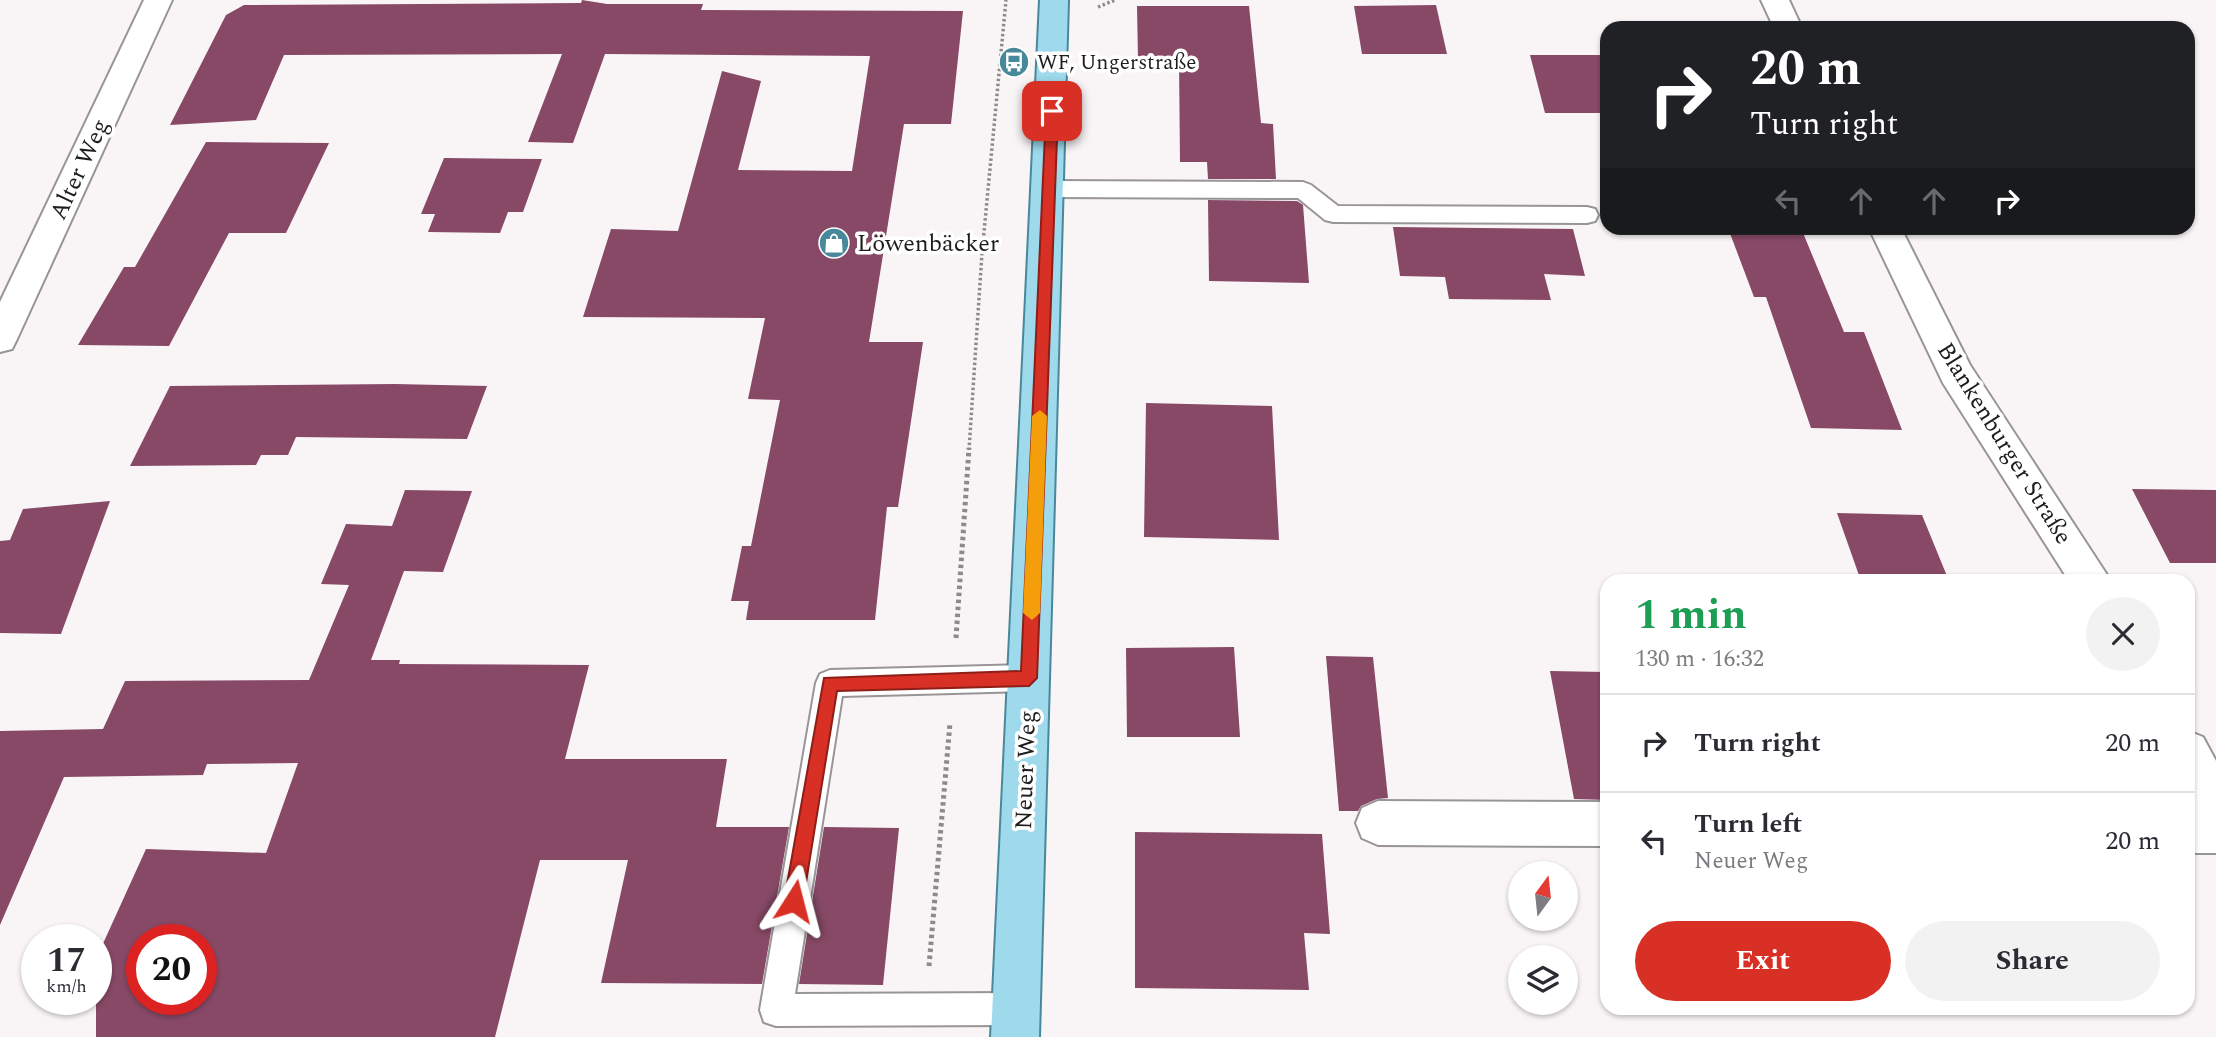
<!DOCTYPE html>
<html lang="en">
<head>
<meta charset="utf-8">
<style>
	:root { --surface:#fff; --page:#f2f2f3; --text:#2b2b33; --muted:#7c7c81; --line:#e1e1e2; --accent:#d93025 }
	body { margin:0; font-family:Spectral,serif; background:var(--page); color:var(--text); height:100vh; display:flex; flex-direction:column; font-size:26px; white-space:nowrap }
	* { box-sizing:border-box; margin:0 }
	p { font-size:23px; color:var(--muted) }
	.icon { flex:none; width:38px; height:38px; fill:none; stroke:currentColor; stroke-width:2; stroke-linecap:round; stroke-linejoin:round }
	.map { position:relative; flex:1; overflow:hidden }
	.sheet { position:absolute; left:1600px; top:574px; width:595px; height:441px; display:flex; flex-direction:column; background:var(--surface); border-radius:21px; box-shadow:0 2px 5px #0004 }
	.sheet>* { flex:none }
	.guide { position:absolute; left:1600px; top:21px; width:595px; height:214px; border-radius:21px; box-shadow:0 2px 5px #0004; background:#202124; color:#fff; overflow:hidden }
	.needle { width:46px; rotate:15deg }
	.buttons { position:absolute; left:1508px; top:861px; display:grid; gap:14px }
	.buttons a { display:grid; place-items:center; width:70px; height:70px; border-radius:50%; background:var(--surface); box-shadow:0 2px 5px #0004; font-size:35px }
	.speed { position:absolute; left:21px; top:924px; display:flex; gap:14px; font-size:35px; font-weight:700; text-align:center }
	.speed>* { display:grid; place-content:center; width:91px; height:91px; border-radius:50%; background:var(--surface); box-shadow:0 2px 5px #0004; line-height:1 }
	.speed small { font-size:18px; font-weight:400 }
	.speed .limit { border:10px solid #d22; background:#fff; color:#111 }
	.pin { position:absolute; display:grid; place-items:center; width:60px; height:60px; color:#fff; margin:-30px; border-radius:14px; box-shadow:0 4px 10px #0006 }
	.me { position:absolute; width:77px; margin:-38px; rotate:9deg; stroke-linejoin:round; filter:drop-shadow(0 0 5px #0008) }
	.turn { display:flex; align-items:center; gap:24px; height:147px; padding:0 35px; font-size:32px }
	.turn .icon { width:91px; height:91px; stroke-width:2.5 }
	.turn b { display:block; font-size:49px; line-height:60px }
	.lanes { display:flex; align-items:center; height:66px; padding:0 35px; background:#0003; justify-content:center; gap:35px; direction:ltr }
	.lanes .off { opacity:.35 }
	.round { display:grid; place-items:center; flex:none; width:74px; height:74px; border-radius:37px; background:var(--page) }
	.summary { display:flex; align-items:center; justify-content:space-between; height:119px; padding:0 35px }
	h1 { font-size:42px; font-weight:700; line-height:52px; color:#1e9e55 }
	.action { display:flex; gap:14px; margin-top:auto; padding:14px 35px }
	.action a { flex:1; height:80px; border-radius:42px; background:var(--accent); color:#fff; font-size:28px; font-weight:700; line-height:80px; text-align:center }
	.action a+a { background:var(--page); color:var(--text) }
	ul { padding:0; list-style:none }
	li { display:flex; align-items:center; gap:21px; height:98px; padding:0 35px; border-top:2px solid var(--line) }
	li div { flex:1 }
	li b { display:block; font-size:26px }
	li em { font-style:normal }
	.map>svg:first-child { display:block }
	.building { fill:#874966; fill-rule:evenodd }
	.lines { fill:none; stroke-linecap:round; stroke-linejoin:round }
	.lane-casing { stroke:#999597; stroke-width:4 }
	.street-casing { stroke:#999597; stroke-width:4 }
	.primary-casing { stroke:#48889a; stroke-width:4 }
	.path-far1 { stroke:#8c8a8a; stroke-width:3.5; stroke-dasharray:2.5 2.5; stroke-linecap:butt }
	.path { stroke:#8c8a8a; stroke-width:5; stroke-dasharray:3.5 3.5; stroke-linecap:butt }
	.lane { fill:#fff; fill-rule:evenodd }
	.street { fill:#fff; fill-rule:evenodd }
	.primary { fill:#9edaeb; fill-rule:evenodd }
	.route { fill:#d93025; stroke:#8d1f18; stroke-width:2 }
	.slow { fill:#f59e0b }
	.labels { text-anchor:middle; stroke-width:7; stroke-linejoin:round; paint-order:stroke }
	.far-poi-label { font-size:21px; fill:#1e1d1d; stroke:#fff; text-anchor:start }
	.street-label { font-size:24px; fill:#1e1d1d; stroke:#fff }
	.poi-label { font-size:24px; fill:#1e1d1d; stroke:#fff; text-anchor:start }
</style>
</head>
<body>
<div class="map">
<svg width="2216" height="1037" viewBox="0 0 2216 1037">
	<rect width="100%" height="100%" fill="#f9f5f6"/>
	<g class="building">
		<path d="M 582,0 L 607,4 L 703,4 L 701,10 L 963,11 L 951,124 L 904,124 L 869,342 L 923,342 L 898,507 L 887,507 L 875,620 L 746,620 L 749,601 L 731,601 L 742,546 L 751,546 L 780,400 L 748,399 L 765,318 L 583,317 L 611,229 L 678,231 L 722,71 L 761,81 L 738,170 L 852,171 L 870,56 L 605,54 L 573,143 L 528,142 L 562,54 L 284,55 L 256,120 L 170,125 L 226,15 L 244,5 L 581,3 Z"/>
		<path d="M 1436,5 L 1447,54 L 1362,54 L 1354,6 Z"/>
		<path d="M 1137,6 L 1249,6 L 1261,123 L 1273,124 L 1276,179 L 1208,179 L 1207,162 L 1180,162 L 1179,60 L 1138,60 Z"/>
		<path d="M 1530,55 L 1606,55 L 1606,113 L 1545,113 Z"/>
		<path d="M 206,142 L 329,143 L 286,233 L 229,233 L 169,346 L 78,345 L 124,267 L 135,267 Z"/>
		<path d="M 444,158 L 542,159 L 523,212 L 508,212 L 500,233 L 428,232 L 435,214 L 421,214 Z"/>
		<path d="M 1208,200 L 1297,201 L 1303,205 L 1309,283 L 1209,281 Z"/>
		<path d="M 1393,227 L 1573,229 L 1585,276 L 1544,274 L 1551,300 L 1449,299 L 1445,277 L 1400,276 Z"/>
		<path d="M 1728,228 L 1801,228 L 1844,332 L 1864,332 L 1902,430 L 1811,428 L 1766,297 L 1754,297 Z"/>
		<path d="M 395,384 L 487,386 L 467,439 L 296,437 L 288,455 L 261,455 L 256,465 L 130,466 L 170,386 Z"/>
		<path d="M 1146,403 L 1272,406 L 1279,540 L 1144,537 Z"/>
		<path d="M 2132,489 L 2216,490 L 2216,563 L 2170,563 Z"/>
		<path d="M 405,490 L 472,491 L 443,572 L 404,571 L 371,660 L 400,660 L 399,664 L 589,665 L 565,759 L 727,759 L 716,827 L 789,827 L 762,984 L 601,983 L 628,860 L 540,860 L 495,1037 L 96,1037 L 96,959 L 146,849 L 266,853 L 298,763 L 207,764 L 203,775 L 64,777 L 0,925 L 0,731 L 103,729 L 125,681 L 309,680 L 349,585 L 321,584 L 346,524 L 392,526 ZM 142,940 L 201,940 L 201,999 L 142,999 Z"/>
		<path d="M 110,501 L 61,634 L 0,633 L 0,541 L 10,540 L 23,509 Z"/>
		<path d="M 1837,513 L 1922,515 L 1949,581 L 1861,581 Z"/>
		<path d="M 1234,647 L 1240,737 L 1127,737 L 1126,648 Z"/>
		<path d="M 1326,656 L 1373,657 L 1388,798 L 1377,799 L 1361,806 L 1358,811 L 1339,811 Z"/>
		<path d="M 1550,671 L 1606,672 L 1606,800 L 1574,799 Z"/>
		<path d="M 824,827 L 899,828 L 883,985 L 799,984 Z"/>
		<path d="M 1135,832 L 1322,834 L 1330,934 L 1304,933 L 1309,990 L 1135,988 Z"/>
	</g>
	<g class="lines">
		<g class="lane-casing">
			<g id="lane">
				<path d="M 1049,181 L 1303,182 L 1311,185 L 1338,206 L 1587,207 L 1595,209 L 1598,215 L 1595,221 L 1587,223 L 1333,222 L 1325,220 L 1298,198 L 1049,197 L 1041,194 L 1038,189 L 1041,184 Z"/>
				<path d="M 1029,665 L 1039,669 L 1043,678 L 1039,687 L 1029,691 L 842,696 L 795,994 L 1016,993 L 1028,997 L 1032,1009 L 1028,1021 L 1016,1025 L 776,1026 L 764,1022 L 760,1010 L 816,683 L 820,674 L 830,670 Z"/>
			</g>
		</g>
		<g class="street-casing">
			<g id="street">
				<path d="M 144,0 L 172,0 L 17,339 L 12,349 L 0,352 L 0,302 Z"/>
				<path d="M 1761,0 L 1789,0 L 1802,28 L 1774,28 Z"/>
				<path d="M 1869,228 L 1901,228 L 1970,365 L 2111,581 L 2069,581 L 1943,383 Z"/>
				<path d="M 2188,731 L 2203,737 L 2216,761 L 2216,853 L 2188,853 L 2188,809 L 2194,809 L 2188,796 Z"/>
				<path d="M 1378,801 L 1606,802 L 1606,846 L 1378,845 L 1362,838 L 1356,823 L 1362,808 Z"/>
			</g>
		</g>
		<g class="primary-casing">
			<path id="primary" d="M 1040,0 L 1068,0 L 1039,1037 L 991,1037 Z"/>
		</g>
		<g class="path-far1">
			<path d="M 1098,7 L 1115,0"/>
			<path d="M 969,450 L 982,253 L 1006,0"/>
		</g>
		<g class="path">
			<path d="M 956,638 L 969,448"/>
			<path d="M 929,966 L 950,723"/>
		</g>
		<use href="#lane" class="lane"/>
		<use href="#street" class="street"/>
		<use href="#primary" class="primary"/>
	</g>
	<path class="route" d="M 1052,106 L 1058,111 L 1037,678 L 1029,686 L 837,691 L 803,901 L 801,908 L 794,911 L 787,908 L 784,901 L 824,678 L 1021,671 L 1046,111 Z"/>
	<path class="slow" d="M 1040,410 L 1047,416 L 1040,613 L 1032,620 L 1023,613 L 1032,416 Z"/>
	<defs>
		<g id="bus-disc" transform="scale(1.575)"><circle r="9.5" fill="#48889b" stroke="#fff"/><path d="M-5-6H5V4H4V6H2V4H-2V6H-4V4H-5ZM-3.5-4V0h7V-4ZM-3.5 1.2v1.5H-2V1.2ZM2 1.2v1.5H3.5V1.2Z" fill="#fff"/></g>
		<g id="shop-disc" transform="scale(1.575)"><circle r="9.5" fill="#48889b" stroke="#fff"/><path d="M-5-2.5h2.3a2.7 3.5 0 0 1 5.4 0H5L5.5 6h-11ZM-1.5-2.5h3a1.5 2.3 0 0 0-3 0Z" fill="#fff"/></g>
	</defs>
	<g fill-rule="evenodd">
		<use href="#bus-disc" x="1014" y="62"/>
		<use href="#shop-disc" x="834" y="243"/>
	</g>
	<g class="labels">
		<g class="far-poi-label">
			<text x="1037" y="69">WF, Ungerstraße</text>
		</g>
		<g class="street-label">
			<text transform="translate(79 169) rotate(-65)" y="8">Alter Weg</text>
			<text transform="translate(2005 443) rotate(58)" y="8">Blankenburger Straße</text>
			<text transform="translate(1025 770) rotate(-88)" y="8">Neuer Weg</text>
		</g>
		<g class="poi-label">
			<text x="857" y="251">Löwenbäcker</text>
		</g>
	</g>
</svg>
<div class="buttons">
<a><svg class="needle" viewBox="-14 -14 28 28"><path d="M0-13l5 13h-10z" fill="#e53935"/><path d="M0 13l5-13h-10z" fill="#7c7c81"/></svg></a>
<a><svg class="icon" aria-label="layers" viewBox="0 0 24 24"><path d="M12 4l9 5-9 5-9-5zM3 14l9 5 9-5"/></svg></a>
</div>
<div class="speed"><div>17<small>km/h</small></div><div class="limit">20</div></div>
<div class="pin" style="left:1052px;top:111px;background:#d93025"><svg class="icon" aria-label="arrive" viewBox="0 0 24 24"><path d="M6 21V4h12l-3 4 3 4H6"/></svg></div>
<svg class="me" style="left:794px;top:901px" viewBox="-20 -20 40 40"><path d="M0-17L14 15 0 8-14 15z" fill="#d93025" stroke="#fff" stroke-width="4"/></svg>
<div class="guide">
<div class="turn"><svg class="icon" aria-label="right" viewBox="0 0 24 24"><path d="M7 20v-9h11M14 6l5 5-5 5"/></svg><div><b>20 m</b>Turn right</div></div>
<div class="lanes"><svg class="icon off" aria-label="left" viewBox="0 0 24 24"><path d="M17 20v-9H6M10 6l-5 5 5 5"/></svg><svg class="icon off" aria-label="ahead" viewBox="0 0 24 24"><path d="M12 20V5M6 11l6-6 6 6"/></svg><svg class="icon off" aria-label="ahead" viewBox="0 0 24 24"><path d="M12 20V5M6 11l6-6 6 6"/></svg><svg class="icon" aria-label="right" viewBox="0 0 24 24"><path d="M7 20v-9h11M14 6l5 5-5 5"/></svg></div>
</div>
<section class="sheet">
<div class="summary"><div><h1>1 min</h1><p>130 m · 16:32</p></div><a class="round"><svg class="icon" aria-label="close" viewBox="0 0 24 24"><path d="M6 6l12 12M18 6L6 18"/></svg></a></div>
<ul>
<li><svg class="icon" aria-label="right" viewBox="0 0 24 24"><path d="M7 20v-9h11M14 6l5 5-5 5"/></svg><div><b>Turn right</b></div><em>20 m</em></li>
<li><svg class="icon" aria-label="left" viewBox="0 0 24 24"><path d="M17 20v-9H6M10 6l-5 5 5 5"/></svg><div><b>Turn left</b><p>Neuer Weg</p></div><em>20 m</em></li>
</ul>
<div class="action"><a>Exit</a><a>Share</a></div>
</section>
</div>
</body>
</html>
